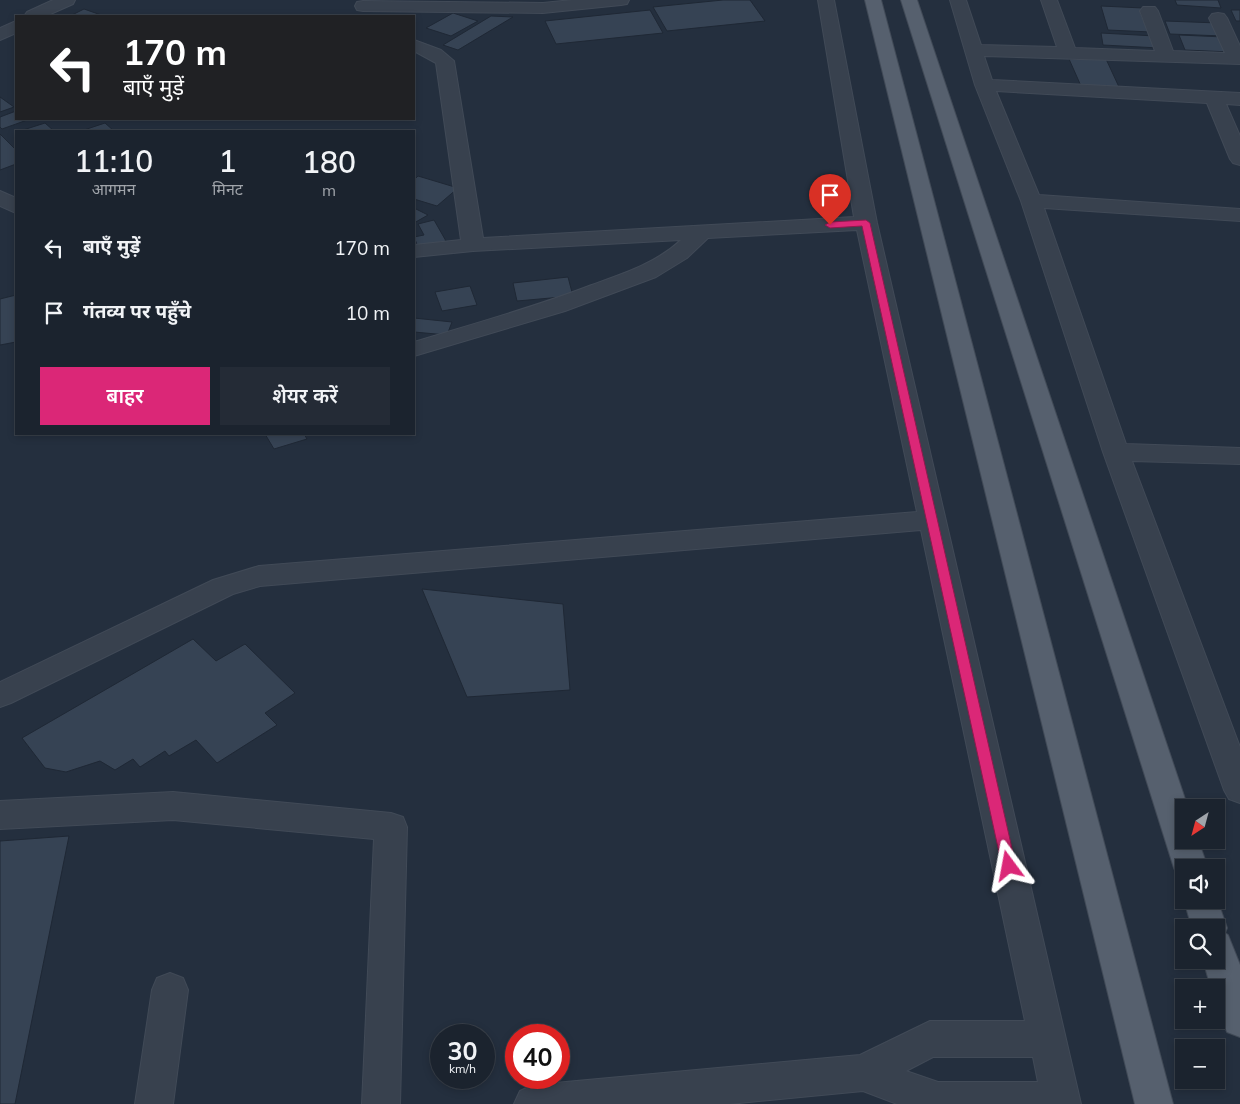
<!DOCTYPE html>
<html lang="hi">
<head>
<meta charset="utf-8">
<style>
	:root { --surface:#1b232e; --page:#242b36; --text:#f1f3f6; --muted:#a0a4aa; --line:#39404a; --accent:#db2777 }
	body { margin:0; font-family:Mulish,"Noto Sans Devanagari",sans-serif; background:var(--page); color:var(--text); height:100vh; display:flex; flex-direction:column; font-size:19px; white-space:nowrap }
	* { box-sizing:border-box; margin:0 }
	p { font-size:16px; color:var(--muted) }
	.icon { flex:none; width:28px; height:28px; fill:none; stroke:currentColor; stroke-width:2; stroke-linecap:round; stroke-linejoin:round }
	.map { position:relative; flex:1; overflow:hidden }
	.details { position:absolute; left:15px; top:130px; width:400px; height:305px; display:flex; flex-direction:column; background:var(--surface); border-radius:0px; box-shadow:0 2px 8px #0003,0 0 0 1px var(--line) }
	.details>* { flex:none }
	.hud { position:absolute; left:15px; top:15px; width:400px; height:105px; border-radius:0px; box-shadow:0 2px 8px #0003,0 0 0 1px var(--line); background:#202124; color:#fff; overflow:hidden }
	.needle { width:32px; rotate:216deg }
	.tools { position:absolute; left:1175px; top:799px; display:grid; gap:10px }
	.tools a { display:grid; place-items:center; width:50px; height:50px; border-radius:0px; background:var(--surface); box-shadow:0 2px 8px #0003,0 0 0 1px var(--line); font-size:25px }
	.speed { position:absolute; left:430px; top:1024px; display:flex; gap:10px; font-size:25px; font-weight:700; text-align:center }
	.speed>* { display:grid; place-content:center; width:65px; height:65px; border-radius:50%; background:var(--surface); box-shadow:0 2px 8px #0003,0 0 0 1px var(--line); line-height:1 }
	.speed small { font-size:12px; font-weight:400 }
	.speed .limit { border:8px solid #d22; background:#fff; color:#111 }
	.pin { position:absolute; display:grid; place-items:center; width:42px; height:42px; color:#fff; margin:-51px -21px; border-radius:50% 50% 50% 0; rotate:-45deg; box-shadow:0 0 5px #0007 }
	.pin .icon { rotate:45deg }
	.me { position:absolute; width:55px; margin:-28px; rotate:347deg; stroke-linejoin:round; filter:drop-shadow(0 0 4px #0008) }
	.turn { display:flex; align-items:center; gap:18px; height:105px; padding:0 25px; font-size:22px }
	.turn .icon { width:65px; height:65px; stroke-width:2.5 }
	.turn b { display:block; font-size:35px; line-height:42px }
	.eta { display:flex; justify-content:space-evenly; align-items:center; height:85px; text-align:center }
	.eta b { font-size:30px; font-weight:600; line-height:35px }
	.button { display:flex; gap:10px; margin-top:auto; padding:10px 25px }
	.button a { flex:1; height:58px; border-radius:0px; background:var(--accent); color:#fff; font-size:20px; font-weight:600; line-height:58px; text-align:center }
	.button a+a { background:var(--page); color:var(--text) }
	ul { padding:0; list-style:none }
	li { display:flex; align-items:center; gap:15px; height:65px; padding:0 25px }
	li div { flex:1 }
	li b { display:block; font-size:19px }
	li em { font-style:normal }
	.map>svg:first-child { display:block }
	.building { fill:#364354; stroke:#1f2835 }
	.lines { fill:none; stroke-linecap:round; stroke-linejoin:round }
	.minor-casing { stroke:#414a57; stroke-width:2 }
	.major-casing { stroke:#414a57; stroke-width:2 }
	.minor { fill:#38414e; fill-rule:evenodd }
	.major { fill:#56606e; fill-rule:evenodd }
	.route { fill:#db2777; stroke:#8e194d }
</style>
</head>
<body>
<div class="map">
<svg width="1240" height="1104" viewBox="0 0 1240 1104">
	<rect width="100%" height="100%" fill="#242f3e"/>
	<g class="building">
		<path d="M 723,0 L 750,0 L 765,21 L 667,31 L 653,7 Z"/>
		<path d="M 1175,0 L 1218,0 L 1221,8 L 1177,5 Z"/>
		<path d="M 1101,6 L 1143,8 L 1141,14 L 1144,22 L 1148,22 L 1151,32 L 1108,30 Z"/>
		<path d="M 84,9 L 104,16 L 70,16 Z"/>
		<path d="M 650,10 L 663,33 L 556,44 L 545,21 Z"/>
		<path d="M 1231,10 L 1240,10 L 1240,21 L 1236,21 Z"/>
		<path d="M 453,13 L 478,21 L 451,36 L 426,28 Z"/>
		<path d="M 491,16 L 513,17 L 458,50 L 443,45 Z"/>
		<path d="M 1165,21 L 1218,23 L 1224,36 L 1170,34 Z"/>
		<path d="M 1101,33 L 1155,36 L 1159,48 L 1103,45 Z"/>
		<path d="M 1179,35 L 1224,37 L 1231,52 L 1185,50 Z"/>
		<path d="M 1069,59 L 1106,59 L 1119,87 L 1081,86 Z"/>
		<path d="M 0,97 L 14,107 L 0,112 Z"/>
		<path d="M 16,111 L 16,119 L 30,119 L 2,129 L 0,127 L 0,117 Z"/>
		<path d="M 45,123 L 54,131 L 20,131 Z"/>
		<path d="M 105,123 L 114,131 L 81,131 Z"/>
		<path d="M 0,134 L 16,150 L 16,164 L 0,170 Z"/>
		<path d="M 418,176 L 458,188 L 437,206 L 414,199 L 414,180 Z"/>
		<path d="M 414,208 L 428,215 L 414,223 Z"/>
		<path d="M 434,220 L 446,241 L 418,247 L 414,237 L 424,235 L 418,224 Z"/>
		<path d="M 568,277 L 573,296 L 517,301 L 513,283 Z"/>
		<path d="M 470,286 L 477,305 L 442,311 L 435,292 Z"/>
		<path d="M 16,295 L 16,342 L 0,345 L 0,299 Z"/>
		<path d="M 414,318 L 452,322 L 447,335 L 414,332 Z"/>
		<path d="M 265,434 L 304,434 L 307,439 L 274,449 Z"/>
		<path d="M 422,589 L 563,604 L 570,690 L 467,697 Z"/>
		<path d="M 193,639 L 216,661 L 245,644 L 295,693 L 265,713 L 277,725 L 217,763 L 196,740 L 169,756 L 165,751 L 140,767 L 133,759 L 115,770 L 100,761 L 66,772 L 45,768 L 22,738 Z"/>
		<path d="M 69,836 L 15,1104 L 0,1104 L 0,841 Z"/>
	</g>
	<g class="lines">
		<g class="minor-casing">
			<g id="minor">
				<path d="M 53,0 L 75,0 L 73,4 L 46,16 L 24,16 L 27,12 Z"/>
				<path d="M 572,0 L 629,0 L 627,4 L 621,5 L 543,13 L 363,11 L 357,10 L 355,6 L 357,2 L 363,1 L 543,3 Z"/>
				<path d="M 818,0 L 834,0 L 877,223 L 1081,1104 L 897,1104 L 863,1091 L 729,1104 L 514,1104 L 520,1091 L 533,1085 L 860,1055 L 930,1021 L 1025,1021 L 921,530 L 260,586 L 233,594 L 11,703 L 0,707 L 0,682 L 213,580 L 259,566 L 917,512 L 857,230 L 708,238 L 687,258 L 656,277 L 565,311 L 414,356 L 414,342 C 473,324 532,308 589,286 C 622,274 655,264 681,240 L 473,251 L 414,257 L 414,245 L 461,240 L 436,63 L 414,51 L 414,40 L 441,50 L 454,61 L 483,238 L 854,217 ZM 933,1057 L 1033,1057 L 1038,1082 L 938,1082 L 906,1071 Z"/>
				<path d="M 950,0 L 966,0 L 981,45 L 1057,47 L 1041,0 L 1057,0 L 1075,48 L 1155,51 L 1140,11 L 1143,7 L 1155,7 L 1158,11 L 1173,51 L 1225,53 L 1209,18 L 1212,14 L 1218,13 L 1224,14 L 1227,18 L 1240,46 L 1240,64 L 984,56 L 992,80 L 1240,93 L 1240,105 L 1226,104 L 1240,136 L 1240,165 L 1233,163 L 1230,159 L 1207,103 L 996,91 L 1039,195 L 1240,209 L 1240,221 L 1044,208 L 1126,444 L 1240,448 L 1240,464 L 1132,461 L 1240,747 L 1240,803 L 1229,799 L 1224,790 L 1103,452 L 1021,201 L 975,85 Z"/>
				<path d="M 16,21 L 16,33 L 0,40 L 0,28 Z"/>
				<path d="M 0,191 L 16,198 L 16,213 L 0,206 Z"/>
				<path d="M 173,792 L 391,813 L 403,817 L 407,827 L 400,1104 L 362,1104 L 374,839 L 173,820 L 0,829 L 0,801 Z"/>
				<path d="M 170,973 L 183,978 L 188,990 L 173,1104 L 135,1104 L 152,990 L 157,978 Z"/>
			</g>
		</g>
		<g class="major-casing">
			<g id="major">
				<path d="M 865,0 L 881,0 L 1173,1104 L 1135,1104 Z"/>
				<path d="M 901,0 L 917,0 L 1188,808 L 1184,808 L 1184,840 L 1198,840 L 1208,868 L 1184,868 L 1184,880 L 1179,878 L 1174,868 Z"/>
				<path d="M 1216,896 L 1227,928 L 1225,933 L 1228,935 L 1240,965 L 1240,1037 L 1227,1032 L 1216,1003 L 1216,988 L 1211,988 L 1203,960 L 1216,960 L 1216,928 L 1192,928 L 1184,900 L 1216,900 Z"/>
			</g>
		</g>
		<use href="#minor" class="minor"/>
		<use href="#major" class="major"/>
	</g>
	<path class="route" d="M 866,220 L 870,223 L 1016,866 L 1014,870 L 1009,872 L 1004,870 L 1002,866 L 862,226 L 830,228 L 825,225 L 830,222 Z"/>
</svg>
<div class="tools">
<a><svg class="needle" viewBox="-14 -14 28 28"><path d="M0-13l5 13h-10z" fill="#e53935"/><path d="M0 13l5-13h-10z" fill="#a0a4aa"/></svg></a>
<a><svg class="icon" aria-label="sound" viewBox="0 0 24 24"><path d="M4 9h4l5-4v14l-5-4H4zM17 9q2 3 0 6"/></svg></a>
<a><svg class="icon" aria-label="search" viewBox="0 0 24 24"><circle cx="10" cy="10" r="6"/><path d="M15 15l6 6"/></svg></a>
<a>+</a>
<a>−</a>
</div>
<div class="speed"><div>30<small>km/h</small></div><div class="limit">40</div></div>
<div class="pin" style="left:830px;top:225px;background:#d93025"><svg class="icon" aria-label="arrive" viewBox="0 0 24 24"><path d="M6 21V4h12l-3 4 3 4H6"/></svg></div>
<svg class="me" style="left:1009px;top:866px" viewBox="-20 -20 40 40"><path d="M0-17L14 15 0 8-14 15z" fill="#db2777" stroke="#fff" stroke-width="4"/></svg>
<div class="hud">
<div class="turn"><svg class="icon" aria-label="left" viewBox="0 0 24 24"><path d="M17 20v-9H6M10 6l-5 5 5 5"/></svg><div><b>170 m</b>बाएँ मुड़ें</div></div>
</div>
<section class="details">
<div class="eta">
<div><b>11:10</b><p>आगमन</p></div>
<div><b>1</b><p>मिनट</p></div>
<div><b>180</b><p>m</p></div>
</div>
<ul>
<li><svg class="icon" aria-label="left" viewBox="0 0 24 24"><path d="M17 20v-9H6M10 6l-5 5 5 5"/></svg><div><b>बाएँ मुड़ें</b></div><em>170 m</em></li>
<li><svg class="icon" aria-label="arrive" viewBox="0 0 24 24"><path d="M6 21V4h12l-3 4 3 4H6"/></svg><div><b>गंतव्य पर पहुँचे</b></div><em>10 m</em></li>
</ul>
<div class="button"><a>बाहर</a><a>शेयर करें</a></div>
</section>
</div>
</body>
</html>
